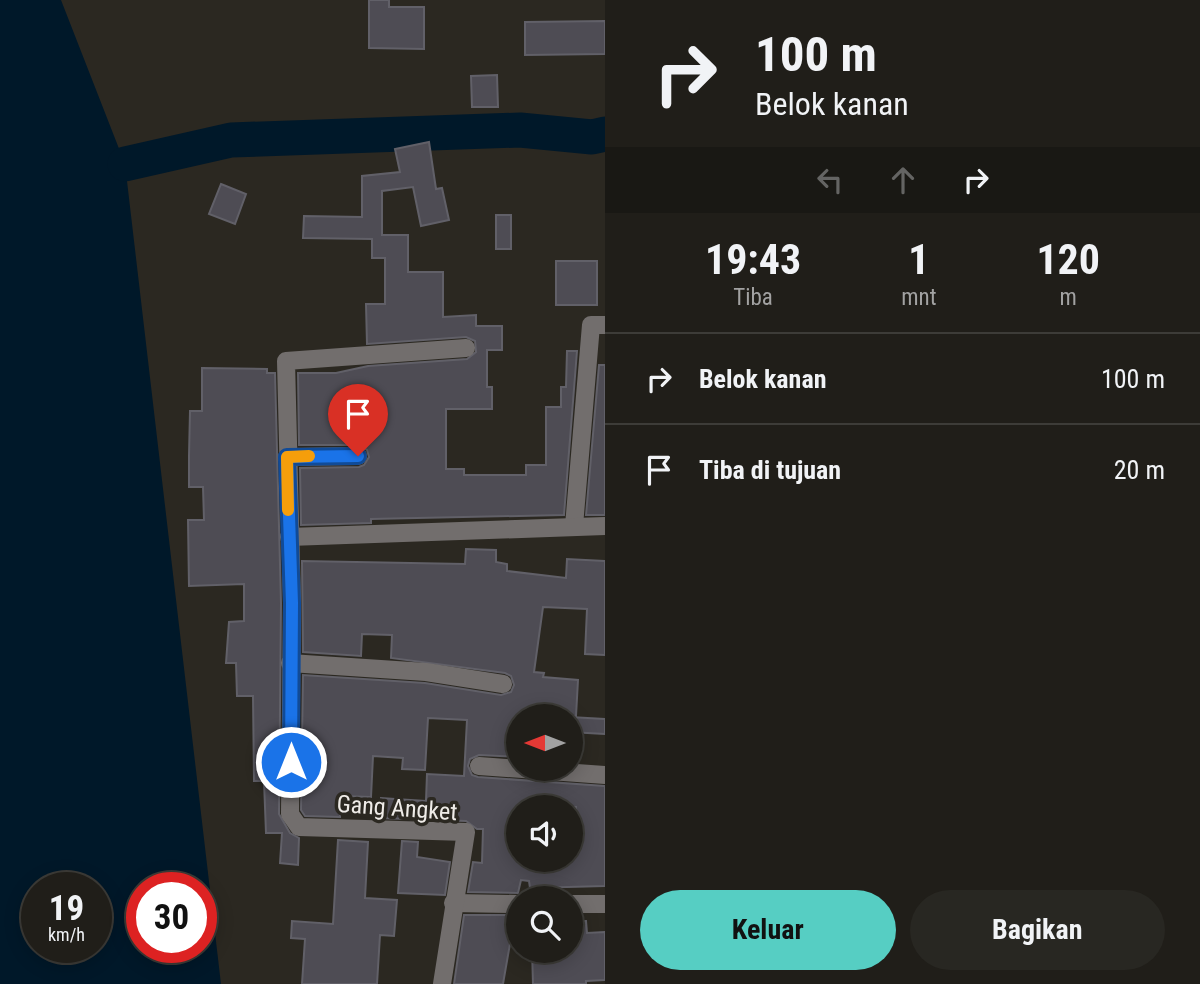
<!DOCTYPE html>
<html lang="id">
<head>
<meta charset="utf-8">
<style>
	:root { --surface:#201e19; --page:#282722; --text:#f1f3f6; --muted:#a2a2a2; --line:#3d3c38; --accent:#56cec3 }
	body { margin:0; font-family:"Roboto Condensed",sans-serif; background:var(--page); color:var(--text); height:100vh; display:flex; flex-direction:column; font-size:26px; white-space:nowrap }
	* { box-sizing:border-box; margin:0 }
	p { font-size:23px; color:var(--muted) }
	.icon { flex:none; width:38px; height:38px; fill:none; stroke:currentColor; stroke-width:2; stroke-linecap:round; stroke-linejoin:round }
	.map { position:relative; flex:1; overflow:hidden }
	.sheet { display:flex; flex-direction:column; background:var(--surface); width:595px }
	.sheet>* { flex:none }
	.hud { background:#201e19; color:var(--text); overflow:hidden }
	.needle { width:46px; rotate:270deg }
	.buttons { position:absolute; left:506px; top:704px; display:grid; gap:14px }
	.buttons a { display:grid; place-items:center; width:77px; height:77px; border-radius:50%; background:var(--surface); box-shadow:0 4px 18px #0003,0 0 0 2px var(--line); font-size:35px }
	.speed { position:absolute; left:21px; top:872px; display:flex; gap:14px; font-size:35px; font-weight:700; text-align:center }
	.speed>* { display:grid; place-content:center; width:91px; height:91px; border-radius:50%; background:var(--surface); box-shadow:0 4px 18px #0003,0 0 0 2px var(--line); line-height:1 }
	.speed small { font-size:18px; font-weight:400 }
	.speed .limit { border:10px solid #d22; background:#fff; color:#111 }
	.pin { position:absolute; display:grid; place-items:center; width:60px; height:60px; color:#fff; margin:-72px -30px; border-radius:50% 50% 50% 0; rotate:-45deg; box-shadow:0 0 7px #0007 }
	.pin .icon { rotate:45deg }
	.me { position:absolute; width:77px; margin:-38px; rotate:0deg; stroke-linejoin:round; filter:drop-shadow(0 0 5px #0008) }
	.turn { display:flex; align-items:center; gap:24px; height:147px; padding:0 35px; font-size:32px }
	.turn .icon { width:91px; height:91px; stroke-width:2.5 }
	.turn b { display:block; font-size:49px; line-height:60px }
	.lanes { display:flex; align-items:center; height:66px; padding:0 35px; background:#0003; justify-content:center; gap:35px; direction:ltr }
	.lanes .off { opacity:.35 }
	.eta { display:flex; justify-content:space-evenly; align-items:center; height:119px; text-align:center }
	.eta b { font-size:42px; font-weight:700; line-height:49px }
	.action { display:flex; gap:14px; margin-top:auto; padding:14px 35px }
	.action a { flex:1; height:80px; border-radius:42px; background:var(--accent); color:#111; font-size:28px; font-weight:700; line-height:80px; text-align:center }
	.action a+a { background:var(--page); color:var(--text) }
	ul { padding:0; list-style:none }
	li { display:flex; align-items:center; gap:21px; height:91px; padding:0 35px; border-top:2px solid var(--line) }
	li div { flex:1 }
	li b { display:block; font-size:26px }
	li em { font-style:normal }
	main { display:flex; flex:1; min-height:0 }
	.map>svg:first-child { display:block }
	.water { fill:#001829; fill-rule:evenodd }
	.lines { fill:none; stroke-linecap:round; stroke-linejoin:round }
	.river { stroke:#001829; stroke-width:35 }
	.building { fill:#4e4c54; stroke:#616068; stroke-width:2; fill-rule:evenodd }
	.minor { stroke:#726e6d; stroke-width:18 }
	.route-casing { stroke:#114b97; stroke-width:18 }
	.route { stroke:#1a73e8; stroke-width:12 }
	.slow { stroke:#f59e0b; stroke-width:12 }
	.labels { text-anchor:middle; stroke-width:7; stroke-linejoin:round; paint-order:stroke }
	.street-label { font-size:24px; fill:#efece8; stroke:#2b2821 }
</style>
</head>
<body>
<main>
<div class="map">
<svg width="605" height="984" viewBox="0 0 605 984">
	<rect width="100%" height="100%" fill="#2b2821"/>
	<path class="water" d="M 0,0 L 61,0 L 125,164 L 221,984 L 0,984 ZM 37,887 L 96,887 L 96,947 L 37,947 ZM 142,887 L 201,887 L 201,947 L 142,947 Z"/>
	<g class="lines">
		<path class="river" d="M 125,164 L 231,140 L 520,130 L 592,137 L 605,134"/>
	</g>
	<g class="building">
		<path d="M 369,0 L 389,0 L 389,7 L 424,7 L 424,49 L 369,48 Z"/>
		<path d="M 605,21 L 605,54 L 525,55 L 525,22 Z"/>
		<path d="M 497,75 L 498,107 L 472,107 L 471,76 Z"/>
		<path d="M 429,142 L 436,189 L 442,188 L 449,220 L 421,226 L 413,187 L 382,191 L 382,235 L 408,235 L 408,272 L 443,272 L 443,317 L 476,315 L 476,326 L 502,326 L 502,350 L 487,350 L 487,387 L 492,387 L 492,409 L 446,409 L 446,469 L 464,469 L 464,475 L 526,475 L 526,465 L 546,465 L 546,407 L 561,407 L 561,387 L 566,387 L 567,351 L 577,351 L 564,515 L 371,519 L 371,523 L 301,525 L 300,468 L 359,467 L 364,465 L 369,457 L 367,450 L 359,445 L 299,445 L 298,373 L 336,373 L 368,366 L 467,359 L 476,352 L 475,341 L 466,337 L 367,344 L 366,304 L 385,304 L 385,258 L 372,258 L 372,239 L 303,238 L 304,216 L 362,217 L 362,176 L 400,172 L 395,149 Z"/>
		<path d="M 221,184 L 246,194 L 235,224 L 209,214 Z"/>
		<rect x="496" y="215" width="15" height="34"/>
		<rect x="556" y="261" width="41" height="44"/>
		<path d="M 599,365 L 605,365 L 605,515 L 586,515 Z"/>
		<path d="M 202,368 L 267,369 L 267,373 L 275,373 L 281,603 L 279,814 L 290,833 L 299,838 L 298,865 L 280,863 L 282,833 L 266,833 L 264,781 L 254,781 L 253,696 L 237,696 L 236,663 L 226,663 L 229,622 L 244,621 L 244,584 L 189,586 L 188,520 L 204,520 L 203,487 L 189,487 L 189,456 L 190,411 L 202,411 Z"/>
		<path d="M 466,549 L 496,550 L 496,562 L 507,564 L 507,571 L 566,578 L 567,559 L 605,561 L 605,655 L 585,654 L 587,609 L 543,607 L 534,672 L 544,673 L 543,677 L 578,680 L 576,716 L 518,716 L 518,757 L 479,755 L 470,759 L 468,766 L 472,775 L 478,777 L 605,786 L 605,886 L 530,888 L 529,881 L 521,880 L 518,893 L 468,892 L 473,862 L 482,863 L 483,829 L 477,829 L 466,821 L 380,818 L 381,798 L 426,801 L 427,774 L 464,776 L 467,720 L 428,718 L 425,770 L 402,769 L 403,758 L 373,756 L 371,797 L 340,796 L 340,817 L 305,816 L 301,810 L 303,675 L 425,683 L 501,695 L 511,692 L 514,685 L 511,676 L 505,673 L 391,658 L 392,635 L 362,634 L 361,656 L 303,652 L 302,561 L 465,564 ZM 518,807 L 576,807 L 574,859 L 518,859 Z"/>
		<path d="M 570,717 L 605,719 L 605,734 L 570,732 Z"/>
		<path d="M 338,840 L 368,842 L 365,898 L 397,900 L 394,936 L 380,935 L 377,984 L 302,984 L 305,939 L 291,938 L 292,921 L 333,924 Z"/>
		<path d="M 402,841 L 418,842 L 417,857 L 450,862 L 445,895 L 398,893 Z"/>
		<path d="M 464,915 L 515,915 L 503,984 L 454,984 Z"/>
		<path d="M 570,921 L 586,921 L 587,933 L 605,932 L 605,980 L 586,981 L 586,984 L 533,984 L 532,950 L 571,950 Z"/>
	</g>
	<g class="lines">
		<g class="minor">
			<path d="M 287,457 L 358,456"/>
			<path d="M 574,526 L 591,325 L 605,325"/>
			<path d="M 289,537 L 605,526"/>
			<path d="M 290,663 L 426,672 L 503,684"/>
			<path d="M 479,766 L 605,775"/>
			<path d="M 453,903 L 518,904"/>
			<path d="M 570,904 L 605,904"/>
			<path d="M 442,984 L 466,832 L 299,827 L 290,814 L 292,603 L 286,361 L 466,348"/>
		</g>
	</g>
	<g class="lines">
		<g class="route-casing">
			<path id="route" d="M 291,762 L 292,603 L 287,457 L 358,456"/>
		</g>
		<use href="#route" class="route"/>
		<path class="slow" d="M 288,510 L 287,457 L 309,456"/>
	</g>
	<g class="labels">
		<g class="street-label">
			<text transform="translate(397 808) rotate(4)" y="8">Gang Angket</text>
		</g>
	</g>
</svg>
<div class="buttons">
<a><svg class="needle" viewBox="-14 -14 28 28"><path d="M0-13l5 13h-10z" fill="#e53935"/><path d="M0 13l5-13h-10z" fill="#a2a2a2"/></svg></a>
<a><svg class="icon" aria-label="sound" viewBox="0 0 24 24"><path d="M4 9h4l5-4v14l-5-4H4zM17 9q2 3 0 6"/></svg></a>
<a><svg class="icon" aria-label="search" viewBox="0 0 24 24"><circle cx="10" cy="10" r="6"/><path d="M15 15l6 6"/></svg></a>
</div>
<div class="speed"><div>19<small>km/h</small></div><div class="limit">30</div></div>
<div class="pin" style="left:358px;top:456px;background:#d93025"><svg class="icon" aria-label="arrive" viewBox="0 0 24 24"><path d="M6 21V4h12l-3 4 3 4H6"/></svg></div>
<svg class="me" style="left:291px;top:762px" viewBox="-20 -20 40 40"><circle r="17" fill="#1a73e8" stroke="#fff" stroke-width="3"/><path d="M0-11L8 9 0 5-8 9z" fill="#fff"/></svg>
</div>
<section class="sheet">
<div class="hud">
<div class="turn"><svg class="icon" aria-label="right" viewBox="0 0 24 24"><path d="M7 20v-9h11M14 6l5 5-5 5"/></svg><div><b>100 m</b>Belok kanan</div></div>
<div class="lanes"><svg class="icon off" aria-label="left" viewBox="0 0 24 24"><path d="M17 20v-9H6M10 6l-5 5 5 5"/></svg><svg class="icon off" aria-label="ahead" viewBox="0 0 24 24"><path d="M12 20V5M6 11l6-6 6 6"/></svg><svg class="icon" aria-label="right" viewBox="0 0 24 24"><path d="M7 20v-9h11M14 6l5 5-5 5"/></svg></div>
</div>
<div class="eta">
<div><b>19:43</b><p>Tiba</p></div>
<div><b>1</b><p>mnt</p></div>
<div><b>120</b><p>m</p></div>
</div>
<ul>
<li><svg class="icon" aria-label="right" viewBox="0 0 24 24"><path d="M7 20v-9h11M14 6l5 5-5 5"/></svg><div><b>Belok kanan</b></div><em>100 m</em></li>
<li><svg class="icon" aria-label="arrive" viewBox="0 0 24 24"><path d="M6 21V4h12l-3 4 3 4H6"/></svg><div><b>Tiba di tujuan</b></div><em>20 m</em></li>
</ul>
<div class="action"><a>Keluar</a><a>Bagikan</a></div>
</section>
</main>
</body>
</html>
